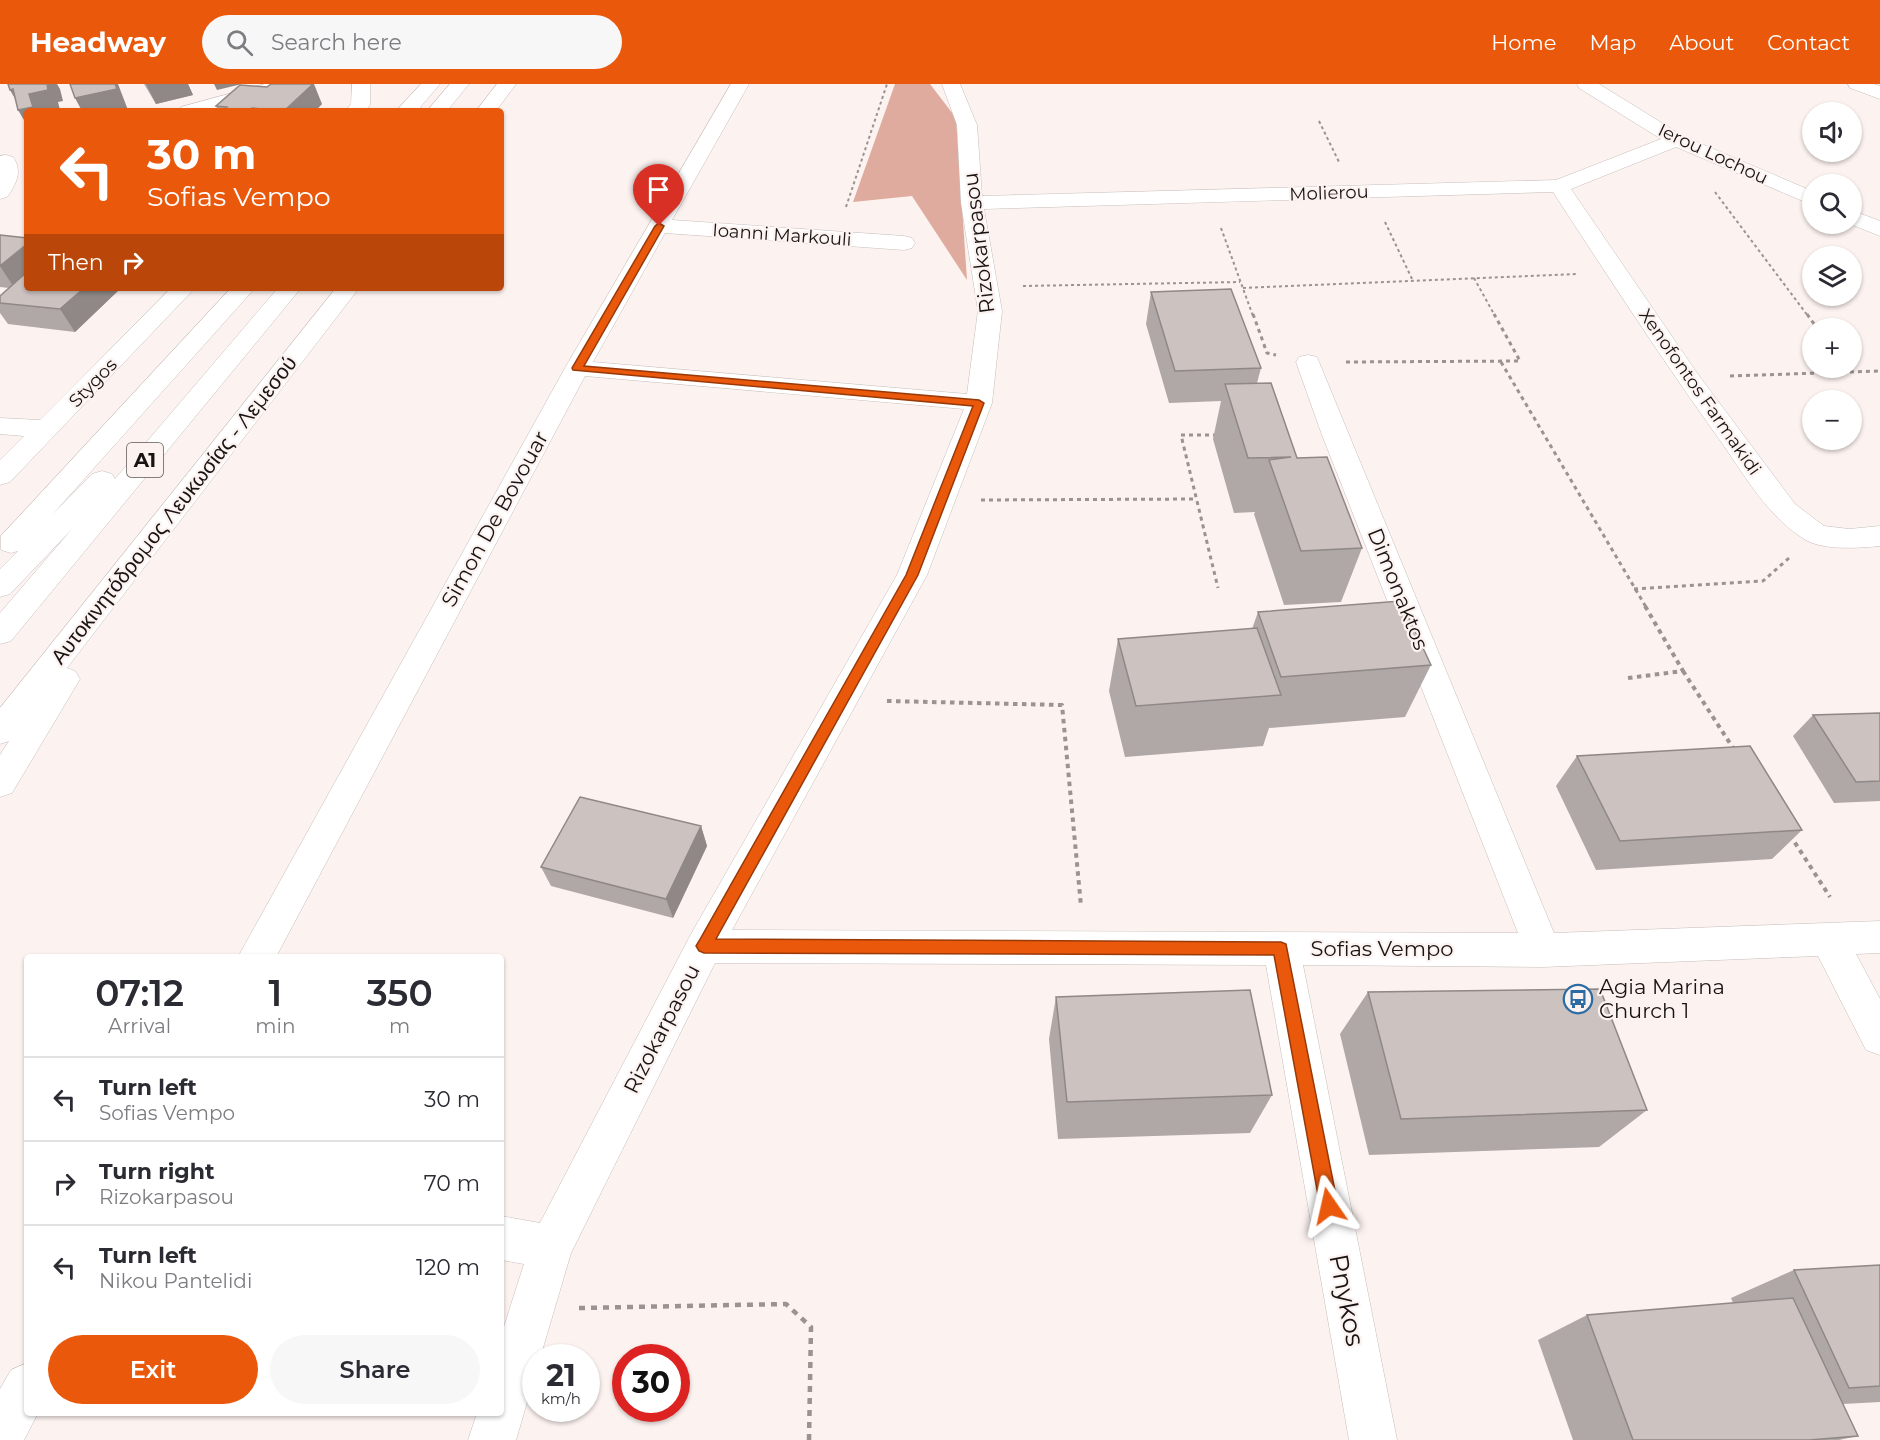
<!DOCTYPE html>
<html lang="en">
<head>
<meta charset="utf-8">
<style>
	:root { --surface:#fff; --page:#f7f7f7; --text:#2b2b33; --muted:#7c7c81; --line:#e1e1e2; --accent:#ea580c }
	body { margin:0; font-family:Montserrat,sans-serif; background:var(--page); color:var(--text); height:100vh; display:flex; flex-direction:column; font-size:22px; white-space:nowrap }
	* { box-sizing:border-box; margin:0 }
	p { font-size:20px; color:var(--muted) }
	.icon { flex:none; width:33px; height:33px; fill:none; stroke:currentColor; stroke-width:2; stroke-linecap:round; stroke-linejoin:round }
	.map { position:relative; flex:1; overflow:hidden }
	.sheet { position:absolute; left:24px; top:870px; width:480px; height:462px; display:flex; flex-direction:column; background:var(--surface); border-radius:6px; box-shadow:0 2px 4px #0004 }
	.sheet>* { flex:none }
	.guide { position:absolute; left:24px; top:24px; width:480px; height:183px; border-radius:6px; box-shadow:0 2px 4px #0004; background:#ea580c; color:#fff; overflow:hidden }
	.tools { position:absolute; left:1802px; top:18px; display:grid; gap:12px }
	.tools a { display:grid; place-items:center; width:60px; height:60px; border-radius:50%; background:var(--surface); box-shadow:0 2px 4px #0004; font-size:30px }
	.speed { position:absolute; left:522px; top:1260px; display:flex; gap:12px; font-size:30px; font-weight:700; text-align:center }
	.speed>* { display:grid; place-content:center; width:78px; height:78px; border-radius:50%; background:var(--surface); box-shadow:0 2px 4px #0004; line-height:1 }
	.speed small { font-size:15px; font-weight:400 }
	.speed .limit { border:9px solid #d22; background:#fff; color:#111 }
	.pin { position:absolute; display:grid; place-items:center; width:51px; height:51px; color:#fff; margin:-62px -26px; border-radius:50% 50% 50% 0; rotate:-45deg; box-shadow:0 0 6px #0007 }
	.pin .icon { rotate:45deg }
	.me { position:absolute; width:66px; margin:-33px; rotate:349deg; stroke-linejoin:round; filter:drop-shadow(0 0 4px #0008) }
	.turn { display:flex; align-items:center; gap:21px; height:126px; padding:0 24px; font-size:27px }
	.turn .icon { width:78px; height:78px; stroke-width:2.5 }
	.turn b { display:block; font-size:42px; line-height:51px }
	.then { display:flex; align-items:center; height:57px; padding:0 24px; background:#0003; gap:12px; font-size:22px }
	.eta { display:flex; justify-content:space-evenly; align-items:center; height:102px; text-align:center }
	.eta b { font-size:36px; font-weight:600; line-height:42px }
	.cta { display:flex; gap:12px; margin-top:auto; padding:12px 24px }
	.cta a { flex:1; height:69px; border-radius:36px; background:var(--accent); color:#fff; font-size:24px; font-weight:600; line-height:69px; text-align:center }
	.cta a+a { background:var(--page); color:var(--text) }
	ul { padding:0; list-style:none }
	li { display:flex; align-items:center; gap:18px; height:84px; padding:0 24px; border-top:2px solid var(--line) }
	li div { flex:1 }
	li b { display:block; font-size:22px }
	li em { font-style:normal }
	header { display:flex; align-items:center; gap:36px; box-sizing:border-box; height:84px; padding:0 30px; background:var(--accent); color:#fff }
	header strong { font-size:28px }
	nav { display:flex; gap:33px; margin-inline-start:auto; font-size:21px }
	.search { width:420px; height:54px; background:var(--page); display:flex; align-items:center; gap:15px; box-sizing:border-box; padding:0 21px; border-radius:33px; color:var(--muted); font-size:22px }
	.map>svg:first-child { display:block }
	.forest { fill:#e0ab9f }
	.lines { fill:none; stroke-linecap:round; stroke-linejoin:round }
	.minor-casing { stroke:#c7bebb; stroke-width:1 }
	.highway-casing { stroke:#c7bebb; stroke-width:1 }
	.path-far3 { stroke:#9a9391; stroke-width:2; stroke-dasharray:3 3; stroke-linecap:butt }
	.path-far2 { stroke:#9a9391; stroke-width:3; stroke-dasharray:4 4; stroke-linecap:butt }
	.path-far1 { stroke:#9a9391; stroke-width:4; stroke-dasharray:4.5 4.5; stroke-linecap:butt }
	.path { stroke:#9a9391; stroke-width:4.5; stroke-dasharray:6 6; stroke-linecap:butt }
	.minor { fill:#fff; fill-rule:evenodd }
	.highway { fill:#fff; fill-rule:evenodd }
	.wall { fill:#afa8a6 }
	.shaded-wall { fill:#8f8887 }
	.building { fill:#ccc3c1; stroke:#8f8887; stroke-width:1.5 }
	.route { fill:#ea580c; stroke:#983908; stroke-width:1.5 }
	.labels { text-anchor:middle; stroke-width:4.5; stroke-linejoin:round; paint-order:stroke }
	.far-street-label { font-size:18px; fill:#171413; stroke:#fcf2f0 }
	.shield { fill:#fcf2f0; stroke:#5c5755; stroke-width:1.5 }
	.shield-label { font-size:20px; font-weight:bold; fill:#171413 }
	.street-label { font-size:21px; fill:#171413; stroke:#fcf2f0 }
	.poi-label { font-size:21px; fill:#171413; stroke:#fcf2f0; text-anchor:start }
	.near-street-label { font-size:26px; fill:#171413; stroke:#fcf2f0 }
</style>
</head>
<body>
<header>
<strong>Headway</strong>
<div class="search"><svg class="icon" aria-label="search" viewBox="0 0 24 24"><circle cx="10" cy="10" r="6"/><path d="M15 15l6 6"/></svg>Search here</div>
<nav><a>Home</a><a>Map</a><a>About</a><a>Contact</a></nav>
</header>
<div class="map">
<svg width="1880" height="1356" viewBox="0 0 1880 1356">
	<rect width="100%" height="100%" fill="#fcf2f0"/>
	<path class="forest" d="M 895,0 L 930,0 L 956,34 L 967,196 L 912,112 L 853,118 Z"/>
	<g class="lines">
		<g class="minor-casing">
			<g id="minor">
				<path d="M 265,0 L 295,0 L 293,4 L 209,27 L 178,27 L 181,23 Z"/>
				<path d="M 352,0 L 370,0 L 370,21 L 365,27 L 345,27 L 351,20 Z"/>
				<path d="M 731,0 L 749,0 L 672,136 L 904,152 L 912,154 L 915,159 L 912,164 L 904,166 L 665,149 L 593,278 L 967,310 L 978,227 L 961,119 L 957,41 L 942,0 L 960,0 L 977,41 L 982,112 L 1556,96 L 1661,55 L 1579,4 L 1577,0 L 1599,0 L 1683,52 L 1812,107 L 1812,121 L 1676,63 L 1571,105 L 1697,289 L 1795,420 L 1824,442 L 1849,445 L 1880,442 L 1880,462 C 1859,464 1823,467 1804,455 C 1766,431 1744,390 1719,355 C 1661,274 1607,191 1553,108 L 984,125 L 1002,227 L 992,319 L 927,491 L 732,846 L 1518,849 L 1322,351 L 1296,278 L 1299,273 L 1308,271 L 1317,273 L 1554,849 L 1880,837 L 1880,869 L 1856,870 L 1880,915 L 1880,971 L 1866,966 L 1818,872 L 1543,883 L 1303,881 L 1397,1356 L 1349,1356 L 1266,881 L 715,879 L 571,1169 L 540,1274 L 536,1274 L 536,1288 L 516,1356 L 468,1356 L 477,1329 L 501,1329 L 501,1252 L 524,1180 L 501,1176 L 501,1132 L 540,1139 L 691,850 L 897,491 L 964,325 L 585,292 L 276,873 L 238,873 L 565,284 Z"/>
				<path d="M 1848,0 L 1874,0 L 1880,2 L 1880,15 L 1850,4 Z"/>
				<path d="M 6,71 L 13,73 C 23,87 16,101 7,113 L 0,115 L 0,72 Z"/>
				<path d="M 1851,126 L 1880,137 L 1880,152 L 1850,140 Z"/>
				<path d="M 171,204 L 195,204 L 10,398 L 0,401 L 0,376 L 24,352 L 0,350 L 0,334 L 40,336 Z"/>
				<path d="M 27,1279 L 27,1329 L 38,1329 L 24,1356 L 0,1356 L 0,1305 L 11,1286 Z"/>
			</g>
		</g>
		<g class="highway-casing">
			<g id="highway">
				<path d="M 421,0 L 440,0 L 417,27 L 396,27 Z"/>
				<path d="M 450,0 L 469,0 L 447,27 L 427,27 Z"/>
				<path d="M 497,0 L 516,0 L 496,27 L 476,27 Z"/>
				<path d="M 231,204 L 255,204 L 52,431 L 92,390 L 102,387 L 112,390 L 115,395 L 278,204 L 301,204 L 11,557 L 0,560 L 0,529 L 72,445 L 10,510 L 0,513 L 0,485 L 18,467 L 11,469 L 1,466 L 1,452 Z"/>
				<path d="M 336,204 L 359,204 L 67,584 L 75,587 L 80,595 L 12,709 L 0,713 L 0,671 L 9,657 L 0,660 L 0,624 Z"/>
			</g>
		</g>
		<g class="path-far3">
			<path d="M 1319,37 L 1339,78"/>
			<path d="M 1715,108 L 1808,232"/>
			<path d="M 846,123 L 887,0"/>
			<path d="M 1385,138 L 1413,197"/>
			<path d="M 1221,144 L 1253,232"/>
			<path d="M 1474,194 L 1495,232"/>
			<path d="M 1023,202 L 1240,198"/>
			<path d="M 1243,204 L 1577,190"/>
		</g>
		<g class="path-far2">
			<path d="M 1253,230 L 1267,269 L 1276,271"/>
			<path d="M 1807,230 L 1817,244"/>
			<path d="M 1346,278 L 1520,277 L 1494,230"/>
			<path d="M 1501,278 L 1646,523"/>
			<path d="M 1730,292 L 1880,287"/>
			<path d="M 1217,351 L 1181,351 L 1218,504"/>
			<path d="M 981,416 L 1197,415"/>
			<path d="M 1634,505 L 1763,497 L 1789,474"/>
		</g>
		<g class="path-far1">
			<path d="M 1683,587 L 1735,667"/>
			<path d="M 1628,594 L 1683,587 L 1645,522"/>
			<path d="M 887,617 L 1062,621 L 1081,822"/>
			<path d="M 1790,751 L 1830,813"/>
		</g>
		<path class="path" d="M 579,1224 L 786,1220 L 811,1243 L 809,1356"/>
		<use href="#minor" class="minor"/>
		<use href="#highway" class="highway"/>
	</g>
	<g class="wall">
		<path d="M 144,0 L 188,0 L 193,11 L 156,20 Z"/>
		<path d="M 322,20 L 315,27 L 218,27 L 216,22 Z"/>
		<path d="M 0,151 L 27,204 L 121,204 L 75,248 L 8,240 L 0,229 L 0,212 L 9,204 L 0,203 Z"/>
		<path d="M 1151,208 L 1261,284 L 1257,299 L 1297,374 L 1362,464 L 1341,518 L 1284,521 L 1254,430 L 1255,428 L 1234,429 L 1213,355 L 1221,317 L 1169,319 L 1146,240 Z"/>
		<path d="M 1258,528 L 1431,581 L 1405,633 L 1269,644 L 1263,662 L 1125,673 L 1109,607 L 1118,555 L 1252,545 Z"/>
		<path d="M 1880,629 L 1880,717 L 1834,719 L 1793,652 L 1813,631 Z"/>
		<path d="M 1577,672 L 1802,746 L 1772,775 L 1596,786 L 1556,702 Z"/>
		<path d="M 701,742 L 707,762 L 673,834 L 551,802 L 541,783 Z"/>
		<path d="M 1368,908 L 1647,1026 L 1599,1063 L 1369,1071 L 1340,950 Z"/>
		<path d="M 1056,913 L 1272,1011 L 1250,1049 L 1058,1055 L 1049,955 Z"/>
		<path d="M 1880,1181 L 1880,1318 L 1843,1320 L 1858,1352 L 1839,1356 L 1573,1356 L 1538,1256 L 1587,1231 L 1733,1219 L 1731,1214 L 1794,1186 Z"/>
	</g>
	<g class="shaded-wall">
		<path d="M 47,0 L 57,0 L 60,5 L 63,17 L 58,18 L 60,26 L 27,27 L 27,41 L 18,26 L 21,25 L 10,6 L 13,5 L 29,10 Z"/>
		<path d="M 115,0 L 118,0 L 128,26 L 124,27 L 82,27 L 75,14 Z"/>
		<path d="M 146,0 L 188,0 L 193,11 L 156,20 Z"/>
		<path d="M 214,0 L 242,0 L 217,6 Z"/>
		<path d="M 313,0 L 314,0 L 322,20 L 315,27 L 284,27 Z"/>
		<path d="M 27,160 L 27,195 L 15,205 L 0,182 Z"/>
		<path d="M 84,204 L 121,204 L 75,248 L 60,225 Z"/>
		<path d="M 701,742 L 707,762 L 673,834 L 666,815 Z"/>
	</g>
	<g class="building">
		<path d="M 8,0 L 47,0 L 48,6 L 29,10 L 33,23 L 18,26 L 13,5 L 10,6 Z"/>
		<path d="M 70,0 L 115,0 L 117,5 L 75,14 Z"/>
		<path d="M 271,0 L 313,0 L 284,27 L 252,24 L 248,27 L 223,27 L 227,23 L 216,22 L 240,1 L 267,3 Z"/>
		<path d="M 0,151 L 27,154 L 27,160 L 0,182 Z"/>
		<path d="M 27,188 L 27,204 L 84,204 L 60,225 L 0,219 L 0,212 Z"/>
		<path d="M 1231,205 L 1261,284 L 1175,287 L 1151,208 Z"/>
		<path d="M 1271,299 L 1297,374 L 1327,373 L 1362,464 L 1301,467 L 1269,376 L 1291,373 L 1248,374 L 1225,300 Z"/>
		<path d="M 1401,517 L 1431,581 L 1281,593 L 1258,528 Z"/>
		<path d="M 1257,544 L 1281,611 L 1136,622 L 1118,555 Z"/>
		<path d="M 1880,629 L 1880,697 L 1856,698 L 1813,631 Z"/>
		<path d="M 1750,662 L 1802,746 L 1620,757 L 1577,672 Z"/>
		<path d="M 580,713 L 701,742 L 666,815 L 541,783 Z"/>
		<path d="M 1600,905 L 1647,1026 L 1401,1035 L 1368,908 Z"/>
		<path d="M 1250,906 L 1272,1011 L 1067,1018 L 1056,913 Z"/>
		<path d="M 1880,1181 L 1880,1302 L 1849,1304 L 1794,1186 Z"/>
		<path d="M 1793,1214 L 1858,1352 L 1809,1356 L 1633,1356 L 1587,1231 Z"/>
	</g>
	<path class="route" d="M 659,139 L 664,142 L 584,282 L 979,316 L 984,319 L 918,491 L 716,855 L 1281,858 L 1286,860 L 1338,1122 L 1335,1128 L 1329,1131 L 1323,1128 L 1320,1122 L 1274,871 L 704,869 L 699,867 L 696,862 L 699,857 L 906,491 L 973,322 L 573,286 L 572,284 L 655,142 Z"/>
	<defs>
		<g id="bus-ring" transform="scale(1.5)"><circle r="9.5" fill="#fcf2f0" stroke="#2b6ca3" stroke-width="1.5"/><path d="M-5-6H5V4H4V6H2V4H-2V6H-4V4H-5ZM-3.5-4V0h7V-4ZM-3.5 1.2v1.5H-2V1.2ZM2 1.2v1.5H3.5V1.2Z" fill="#2b6ca3"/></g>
	</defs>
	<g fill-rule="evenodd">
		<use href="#bus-ring" x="1578" y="915"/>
	</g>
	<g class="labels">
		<g class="far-street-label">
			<text transform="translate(1713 70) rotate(25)" y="6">Ierou Lochou</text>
			<text transform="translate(1329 109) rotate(-2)" y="6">Molierou</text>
			<text transform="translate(782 151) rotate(4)" y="6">Ioanni Markouli</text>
			<text transform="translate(93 299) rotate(-46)" y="6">Stygos</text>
			<text transform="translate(1700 308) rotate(55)" y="6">Xenofontos Farmakidi</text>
		</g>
		<rect class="shield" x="127" y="359" width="36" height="34" rx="4.5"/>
		<g class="shield-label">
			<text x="145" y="383">A1</text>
		</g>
		<g class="street-label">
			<text transform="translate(979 159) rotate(-97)" y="7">Rizokarpasou</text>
			<text transform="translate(174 426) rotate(-52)" y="7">Αυτοκινητόδρομος Λευκωσίας - Λεμεσού</text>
			<text transform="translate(495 435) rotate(-61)" y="7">Simon De Bovouar</text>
			<text transform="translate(1398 505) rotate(68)" y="7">Dimonaktos</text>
			<text x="1382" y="872">Sofias Vempo</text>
			<text transform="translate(662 945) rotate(-63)" y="7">Rizokarpasou</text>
		</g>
		<g class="poi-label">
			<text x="1599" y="910">Agia Marina<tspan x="1599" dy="24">Church 1</tspan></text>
		</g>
		<g class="near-street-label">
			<text transform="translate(1347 1216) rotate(79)" y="9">Pnykos</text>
		</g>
	</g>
</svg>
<div class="tools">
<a><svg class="icon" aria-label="sound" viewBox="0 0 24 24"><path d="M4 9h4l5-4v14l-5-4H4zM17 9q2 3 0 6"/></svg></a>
<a><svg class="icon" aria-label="search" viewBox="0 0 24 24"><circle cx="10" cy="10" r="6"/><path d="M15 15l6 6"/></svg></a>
<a><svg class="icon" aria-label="layers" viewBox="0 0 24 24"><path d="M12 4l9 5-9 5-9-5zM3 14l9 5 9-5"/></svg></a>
<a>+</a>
<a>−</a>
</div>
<div class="speed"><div>21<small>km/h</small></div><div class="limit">30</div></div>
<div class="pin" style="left:659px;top:142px;background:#d93025"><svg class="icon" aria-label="arrive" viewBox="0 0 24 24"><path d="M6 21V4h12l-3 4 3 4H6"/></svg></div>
<svg class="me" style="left:1329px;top:1122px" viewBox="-20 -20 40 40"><path d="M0-17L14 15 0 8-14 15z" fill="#ea580c" stroke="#fff" stroke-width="4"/></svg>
<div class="guide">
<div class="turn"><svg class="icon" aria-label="left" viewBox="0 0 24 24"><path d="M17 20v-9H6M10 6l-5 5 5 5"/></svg><div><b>30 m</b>Sofias Vempo</div></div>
<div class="then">Then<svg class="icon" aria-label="right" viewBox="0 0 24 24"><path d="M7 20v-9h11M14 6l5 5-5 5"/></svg></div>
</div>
<section class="sheet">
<div class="eta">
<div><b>07:12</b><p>Arrival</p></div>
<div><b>1</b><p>min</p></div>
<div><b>350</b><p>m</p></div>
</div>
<ul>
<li><svg class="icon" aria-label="left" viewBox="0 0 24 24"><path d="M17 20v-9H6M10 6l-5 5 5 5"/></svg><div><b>Turn left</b><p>Sofias Vempo</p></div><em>30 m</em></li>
<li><svg class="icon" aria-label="right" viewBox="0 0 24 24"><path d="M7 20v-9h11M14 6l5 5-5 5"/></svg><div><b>Turn right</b><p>Rizokarpasou</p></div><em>70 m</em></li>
<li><svg class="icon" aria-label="left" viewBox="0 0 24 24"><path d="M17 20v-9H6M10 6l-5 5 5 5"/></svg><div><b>Turn left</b><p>Nikou Pantelidi</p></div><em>120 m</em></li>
</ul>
<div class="cta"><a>Exit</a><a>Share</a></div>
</section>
</div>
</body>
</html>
